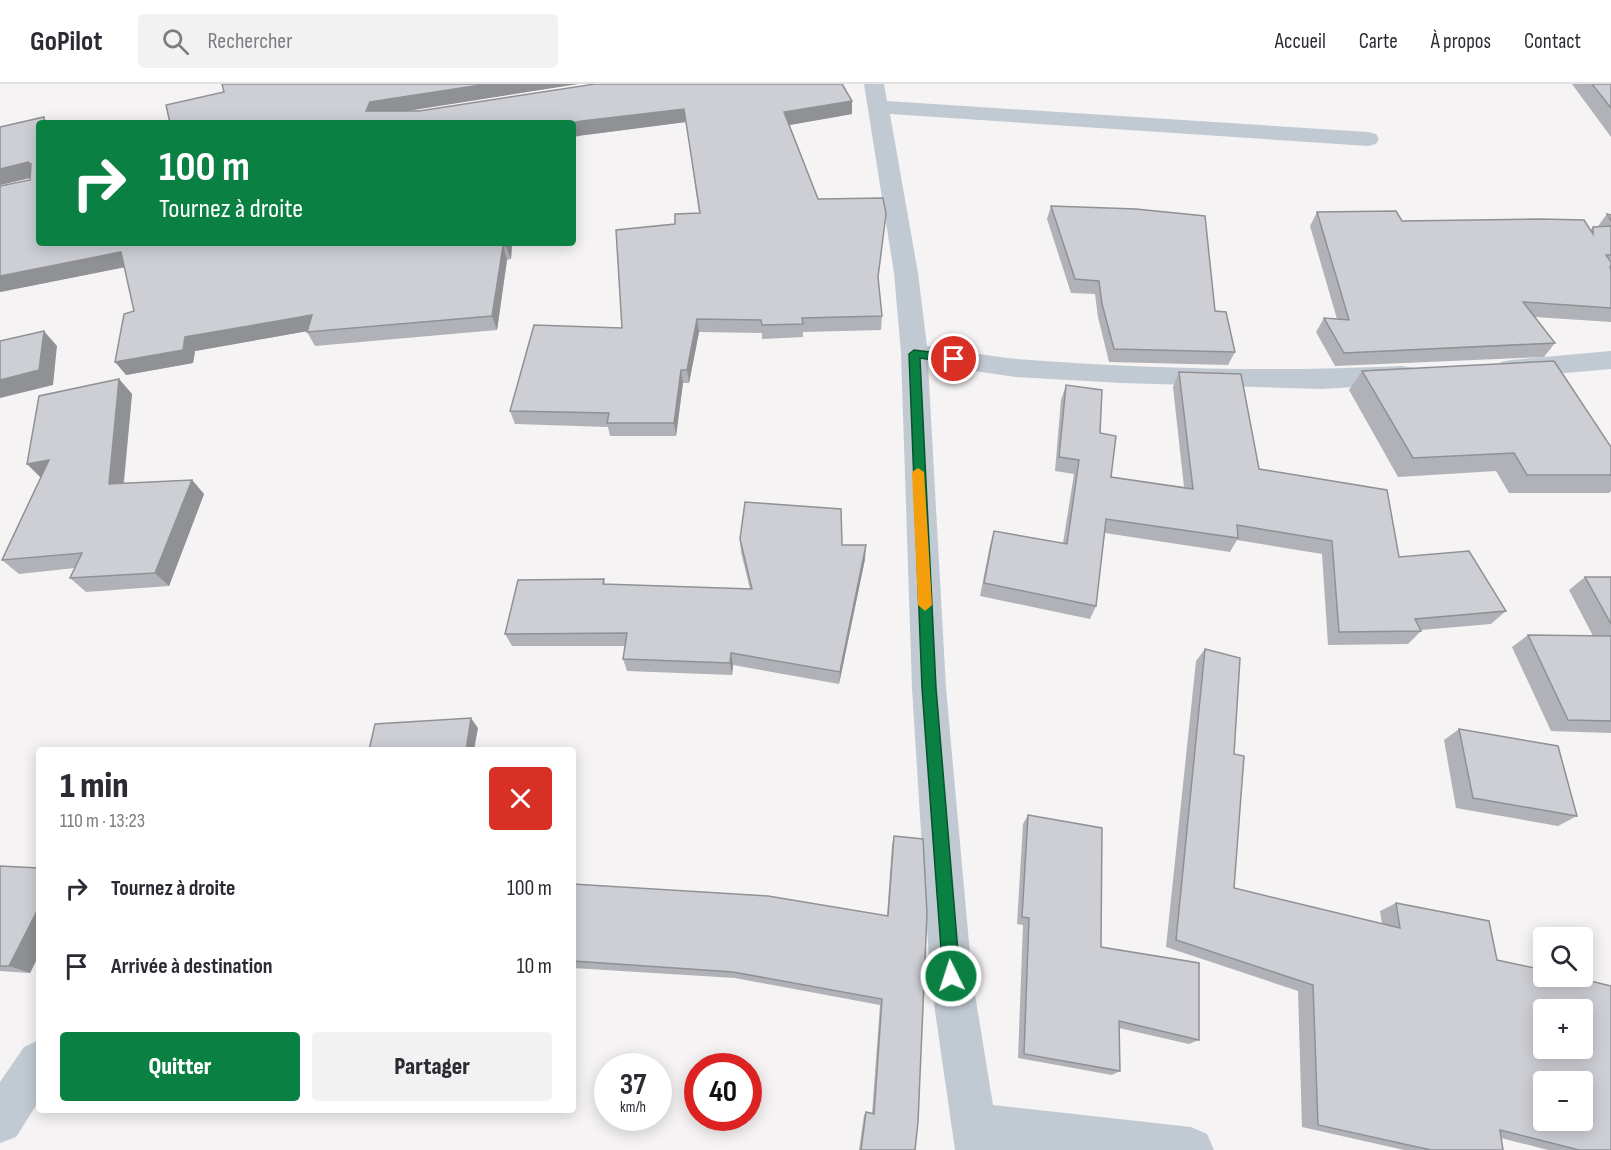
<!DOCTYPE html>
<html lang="fr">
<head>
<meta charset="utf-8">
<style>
	:root { --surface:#fff; --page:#f2f2f3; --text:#2b2b33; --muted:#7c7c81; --line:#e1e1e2; --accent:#0b8043 }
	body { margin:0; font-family:"Sofia Sans Condensed",sans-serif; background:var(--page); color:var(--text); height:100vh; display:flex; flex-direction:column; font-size:22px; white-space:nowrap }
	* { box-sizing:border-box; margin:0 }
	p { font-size:20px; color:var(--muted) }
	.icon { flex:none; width:33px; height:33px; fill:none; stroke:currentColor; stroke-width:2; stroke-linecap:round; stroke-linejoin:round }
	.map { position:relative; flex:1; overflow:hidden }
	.side { position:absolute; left:36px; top:663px; width:540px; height:366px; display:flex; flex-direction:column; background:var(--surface); border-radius:6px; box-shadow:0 3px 15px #0003 }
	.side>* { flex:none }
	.banner { position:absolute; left:36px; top:36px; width:540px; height:126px; border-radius:6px; box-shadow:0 3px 15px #0003; background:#0b8043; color:#fff; overflow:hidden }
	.buttons { position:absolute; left:1533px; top:843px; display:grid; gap:12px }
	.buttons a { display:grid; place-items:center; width:60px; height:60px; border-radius:6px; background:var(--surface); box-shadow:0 3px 15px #0003; font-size:30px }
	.speed { position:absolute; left:594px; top:969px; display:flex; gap:12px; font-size:30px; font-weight:700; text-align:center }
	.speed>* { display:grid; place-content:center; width:78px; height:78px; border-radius:50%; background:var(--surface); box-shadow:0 3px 15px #0003; line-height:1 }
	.speed small { font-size:15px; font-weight:400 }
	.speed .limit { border:9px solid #d22; background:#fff; color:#111 }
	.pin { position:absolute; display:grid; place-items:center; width:51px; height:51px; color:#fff; margin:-26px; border:3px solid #fff; border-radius:50%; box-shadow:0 2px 6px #0007 }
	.me { position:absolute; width:66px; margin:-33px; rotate:356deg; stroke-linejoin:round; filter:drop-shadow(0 0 4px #0008) }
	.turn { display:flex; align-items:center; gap:21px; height:126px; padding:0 24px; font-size:27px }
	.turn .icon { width:78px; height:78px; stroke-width:2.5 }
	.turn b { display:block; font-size:42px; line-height:51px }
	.round { display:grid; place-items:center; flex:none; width:63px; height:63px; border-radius:6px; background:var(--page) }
	.head { display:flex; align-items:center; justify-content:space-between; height:102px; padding:0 24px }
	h1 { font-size:36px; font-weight:800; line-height:45px }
	.action { display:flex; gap:12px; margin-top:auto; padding:12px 24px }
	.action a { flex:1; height:69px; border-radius:6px; background:var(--accent); color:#fff; font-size:24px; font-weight:800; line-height:69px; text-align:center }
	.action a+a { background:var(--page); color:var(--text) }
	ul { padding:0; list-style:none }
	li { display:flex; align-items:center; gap:18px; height:78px; padding:0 24px }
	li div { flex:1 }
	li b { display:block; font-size:22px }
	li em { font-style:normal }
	header { display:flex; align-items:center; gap:36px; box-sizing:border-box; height:84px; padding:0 30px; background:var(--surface); border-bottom:2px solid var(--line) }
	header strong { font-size:28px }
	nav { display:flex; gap:33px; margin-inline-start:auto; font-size:21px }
	.search { width:420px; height:54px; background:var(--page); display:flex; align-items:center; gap:15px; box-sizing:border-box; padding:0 21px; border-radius:6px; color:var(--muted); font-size:22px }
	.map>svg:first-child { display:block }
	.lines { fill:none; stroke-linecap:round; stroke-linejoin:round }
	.minor { fill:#c1cad2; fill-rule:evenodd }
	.wall { fill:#b0b2b7 }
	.shaded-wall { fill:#909195 }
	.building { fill:#cdcfd5; stroke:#909195; stroke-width:1.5; fill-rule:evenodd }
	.route { fill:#0b8043; stroke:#07532c; stroke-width:1.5 }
	.slow { fill:#f59e0b }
</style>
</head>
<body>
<header>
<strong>GoPilot</strong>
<div class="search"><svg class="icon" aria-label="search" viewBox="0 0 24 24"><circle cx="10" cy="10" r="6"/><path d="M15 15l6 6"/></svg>Rechercher</div>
<nav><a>Accueil</a><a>Carte</a><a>À propos</a><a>Contact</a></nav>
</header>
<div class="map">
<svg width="1611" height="1066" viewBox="0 0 1611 1066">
	<rect width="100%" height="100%" fill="#f5f3f3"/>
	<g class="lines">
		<g class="minor">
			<path d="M 864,0 L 884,0 L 887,17 L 1368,48 L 1376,50 L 1379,55 L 1376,60 L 1368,62 L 890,30 L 918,189 L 927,262 C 956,266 987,272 1017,275 C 1142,285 1277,288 1403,282 L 1413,284 L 1417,291 L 1413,298 L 1403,300 L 1322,305 L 1122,299 L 1015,293 L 928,280 L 946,604 L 972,892 L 993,1021 L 1191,1043 L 1207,1050 L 1214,1066 L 955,1066 L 930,892 L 912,604 L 901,269 L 894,189 Z"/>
			<path d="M 1611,267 L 1611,285 L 1511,294 L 1501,292 L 1497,285 L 1501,278 L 1511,276 Z"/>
			<path d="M 39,956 L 39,1017 L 16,1053 L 0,1059 L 0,998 L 24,963 Z"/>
		</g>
	</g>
	<g class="wall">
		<path d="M 222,0 L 578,0 L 404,27 L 852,30 L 789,41 L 818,115 L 886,130 L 878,196 L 882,232 L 881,246 L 803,248 L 803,253 L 762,255 L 762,249 L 699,248 L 689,299 L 683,299 L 676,352 L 610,352 L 608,343 L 515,340 L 510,327 L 622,244 L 675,140 L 699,129 L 686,38 L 585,51 L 170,39 L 224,8 Z"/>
		<path d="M 1572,0 L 1611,0 L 1611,53 Z"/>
		<path d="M 48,39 L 39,159 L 512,159 L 511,175 L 507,176 L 497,246 L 315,262 L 307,248 L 308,247 L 195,267 L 193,279 L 126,291 L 134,227 L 124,183 L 0,208 L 0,102 L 30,96 L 30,94 L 0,101 L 0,43 Z"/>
		<path d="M 1051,122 L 1215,227 L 1235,268 L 1228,281 L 1109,278 L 1098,233 L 1095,210 L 1071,209 L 1047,135 Z"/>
		<path d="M 1317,128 L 1402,137 L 1590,146 L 1593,143 L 1598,142 L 1607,130 L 1611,131 L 1611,238 L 1535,233 L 1555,259 L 1544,273 L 1335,282 L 1316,248 L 1324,234 L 1337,235 L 1310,142 Z"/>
		<path d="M 1362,287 L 1611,363 L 1611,407 L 1609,409 L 1509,409 L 1496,387 L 1398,393 L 1349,306 Z"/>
		<path d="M 1179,288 L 1259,385 L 1399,473 L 1506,527 L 1491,540 L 1421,546 L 1421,547 L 1408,560 L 1328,561 L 1322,470 L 1237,456 L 1230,468 L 1105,449 L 1096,522 L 1090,535 L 980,512 L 990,461 L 994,447 L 1063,459 L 1074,390 L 1055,387 L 1061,316 L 1066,301 L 1100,349 L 1111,393 L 1184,403 L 1173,303 Z"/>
		<path d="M 119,295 L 132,310 L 124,399 L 192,396 L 204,410 L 169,502 L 86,508 L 70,494 L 75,484 L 19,490 L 2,476 Z"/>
		<path d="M 740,455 L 842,461 L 865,475 L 839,600 L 733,581 L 732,591 L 627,587 L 623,575 L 625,562 L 512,562 L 505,550 L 604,495 L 605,500 L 750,505 L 741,468 Z"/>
		<path d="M 1585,493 L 1611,493 L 1611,649 L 1551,647 L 1512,563 L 1528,551 L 1593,552 L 1569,506 Z"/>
		<path d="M 1205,565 L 1234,670 L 1234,804 L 1382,840 L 1380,827 L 1396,819 L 1497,876 L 1611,1066 L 1548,1066 L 1501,1054 L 1503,1066 L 1404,1066 L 1302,1043 L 1298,907 L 1166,863 L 1196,577 Z"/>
		<path d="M 1459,645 L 1577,732 L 1558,742 L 1456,724 L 1444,656 Z"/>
		<path d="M 1028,731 L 1101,863 L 1199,956 L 1189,960 L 1119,944 L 1120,987 L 1112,991 L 1018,974 L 1023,841 L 1017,840 L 1023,740 Z"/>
		<path d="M 894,752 L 915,1066 L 859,1066 L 864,1031 L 866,1028 L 872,1030 L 880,921 L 735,894 L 573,884 L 573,800 L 887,832 L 892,761 Z"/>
		<path d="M 0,782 L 39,784 L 39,871 L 30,889 L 0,887 Z"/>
	</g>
	<g class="shaded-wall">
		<path d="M 487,0 L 578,0 L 376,32 L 366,27 L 370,18 Z"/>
		<path d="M 852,17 L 852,30 L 784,42 L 784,28 Z"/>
		<path d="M 684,25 L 686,38 L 585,51 L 573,53 L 573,39 L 570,39 L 582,37 Z"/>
		<path d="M 28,78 L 39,92 L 0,101 L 0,85 Z"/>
		<path d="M 507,159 L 512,159 L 511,175 L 506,162 Z"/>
		<path d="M 503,162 L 507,176 L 497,246 L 492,232 Z"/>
		<path d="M 121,168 L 131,182 L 0,208 L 0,192 Z"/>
		<path d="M 312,231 L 319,245 L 195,267 L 193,279 L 126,291 L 115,278 L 185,253 Z"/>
		<path d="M 697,235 L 699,248 L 689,299 L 687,286 Z"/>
		<path d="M 44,247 L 57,262 L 53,301 L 0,314 L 0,296 Z"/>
		<path d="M 681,286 L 683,299 L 676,352 L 674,339 Z"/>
		<path d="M 119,295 L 132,310 L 122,414 L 109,400 Z"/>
		<path d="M 49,376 L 42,395 L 27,380 Z"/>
		<path d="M 192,396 L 204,410 L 169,502 L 155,489 Z"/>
		<path d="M 866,461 L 865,475 L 839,600 L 840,588 Z"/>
		<path d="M 731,569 L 733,581 L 732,591 L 730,579 Z"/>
		<path d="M 471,634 L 478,644 L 474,666 L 466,666 Z"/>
		<path d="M 39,823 L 39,871 L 30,889 L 9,882 Z"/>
	</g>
	<g class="building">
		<path d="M 222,0 L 487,0 L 370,18 L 366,27 L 419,27 L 595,0 L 842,0 L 852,17 L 784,28 L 818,115 L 883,114 L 886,130 L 878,193 L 882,232 L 802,234 L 803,240 L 762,241 L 761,236 L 697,235 L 687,286 L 681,286 L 674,339 L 607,339 L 609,329 L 510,327 L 534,241 L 622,244 L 616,146 L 675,140 L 675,130 L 700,129 L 684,25 L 582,37 L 570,39 L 170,39 L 166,21 L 224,8 Z"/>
		<path d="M 1592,0 L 1611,0 L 1611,24 Z"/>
		<path d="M 44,33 L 45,39 L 39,39 L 39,159 L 507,159 L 506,162 L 503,162 L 492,232 L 307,248 L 312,231 L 185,253 L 183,266 L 115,278 L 124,230 L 134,227 L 121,168 L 0,192 L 0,102 L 30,96 L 31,80 L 28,78 L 0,85 L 0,43 Z"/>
		<path d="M 1051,122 L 1136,125 L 1205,132 L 1215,227 L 1226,228 L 1235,268 L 1114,265 L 1102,220 L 1099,197 L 1075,195 Z"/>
		<path d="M 1396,127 L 1402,137 L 1541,135 L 1584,136 L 1593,150 L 1593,143 L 1611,142 L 1611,171 L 1606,171 L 1611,178 L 1611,183 L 1610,183 L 1611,186 L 1611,224 L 1523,218 L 1555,259 L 1344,269 L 1324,234 L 1349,236 L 1317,128 Z"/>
		<path d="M 1607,130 L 1611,131 L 1611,137 Z"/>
		<path d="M 44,247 L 39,286 L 0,296 L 0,257 Z"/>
		<path d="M 1554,277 L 1611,363 L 1611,391 L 1527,391 L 1514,369 L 1413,374 L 1362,287 Z"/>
		<path d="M 1179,288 L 1241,290 L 1259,385 L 1387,406 L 1399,473 L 1469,467 L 1506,527 L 1415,535 L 1421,547 L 1339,548 L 1332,457 L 1237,441 L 1238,454 L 1106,435 L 1096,522 L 984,499 L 994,447 L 1067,460 L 1079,376 L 1059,373 L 1066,301 L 1102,306 L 1100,349 L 1116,352 L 1111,393 L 1193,405 Z"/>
		<path d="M 119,295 L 109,400 L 192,396 L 155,489 L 70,494 L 82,469 L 2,476 L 49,376 L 27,380 L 39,312 Z"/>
		<path d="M 745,418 L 841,425 L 842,461 L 866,461 L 840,588 L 731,569 L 730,579 L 623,575 L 627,549 L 505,550 L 518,496 L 604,495 L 603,500 L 752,505 L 740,455 Z"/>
		<path d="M 1585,493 L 1611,493 L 1611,540 Z"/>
		<path d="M 1528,551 L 1611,552 L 1611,637 L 1568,636 Z"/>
		<path d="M 1205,565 L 1240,574 L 1234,670 L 1244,672 L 1234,804 L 1400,844 L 1396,819 L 1489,837 L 1497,876 L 1544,886 L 1544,892 L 1570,892 L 1611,902 L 1611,1066 L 1579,1066 L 1500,1046 L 1503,1066 L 1431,1066 L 1318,1041 L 1313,901 L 1176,856 ZM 1544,926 L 1582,926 L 1582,964 L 1544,964 ZM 1544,998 L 1582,998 L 1582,1036 L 1544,1036 Z"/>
		<path d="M 471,634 L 466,666 L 369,666 L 375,640 Z"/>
		<path d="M 1459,645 L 1558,662 L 1577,732 L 1473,714 Z"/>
		<path d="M 1028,731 L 1102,744 L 1101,863 L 1199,879 L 1199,956 L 1119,937 L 1120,987 L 1024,970 L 1029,834 L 1022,833 Z"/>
		<path d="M 894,752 L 923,755 L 927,829 L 918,1038 L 915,1066 L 861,1066 L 866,1028 L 874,1030 L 882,915 L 733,888 L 573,877 L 573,800 L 768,812 L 888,832 Z"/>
		<path d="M 0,782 L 39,784 L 39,823 L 9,882 L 0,882 Z"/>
	</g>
	<path class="route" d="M 914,266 L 954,271 L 960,275 L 954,279 L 920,274 L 936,604 L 960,892 L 957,898 L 951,900 L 945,898 L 943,892 L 922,604 L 909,270 Z"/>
	<path class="slow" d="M 918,384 L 924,388 L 932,521 L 925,527 L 918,521 L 912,388 Z"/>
</svg>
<div class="buttons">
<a><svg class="icon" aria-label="search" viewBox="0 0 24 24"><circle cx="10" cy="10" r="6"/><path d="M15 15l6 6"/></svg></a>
<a>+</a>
<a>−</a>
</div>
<div class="speed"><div>37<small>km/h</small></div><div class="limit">40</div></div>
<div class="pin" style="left:954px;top:275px;background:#d93025"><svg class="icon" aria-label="arrive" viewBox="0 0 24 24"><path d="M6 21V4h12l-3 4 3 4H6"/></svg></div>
<svg class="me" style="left:951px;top:892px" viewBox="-20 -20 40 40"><circle r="17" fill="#0b8043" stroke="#fff" stroke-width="3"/><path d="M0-11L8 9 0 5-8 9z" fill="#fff"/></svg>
<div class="banner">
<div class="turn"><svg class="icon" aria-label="right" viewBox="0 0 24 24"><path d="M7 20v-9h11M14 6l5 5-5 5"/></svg><div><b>100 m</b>Tournez à droite</div></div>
</div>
<section class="side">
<div class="head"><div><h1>1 min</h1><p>110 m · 13:23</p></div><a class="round" style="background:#d93025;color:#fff"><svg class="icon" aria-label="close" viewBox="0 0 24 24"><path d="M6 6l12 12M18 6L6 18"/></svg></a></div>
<ul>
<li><svg class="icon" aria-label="right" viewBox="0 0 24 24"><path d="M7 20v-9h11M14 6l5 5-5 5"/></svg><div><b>Tournez à droite</b></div><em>100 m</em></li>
<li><svg class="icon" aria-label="arrive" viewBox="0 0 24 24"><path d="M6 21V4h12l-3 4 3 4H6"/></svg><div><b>Arrivée à destination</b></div><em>10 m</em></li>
</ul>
<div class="action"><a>Quitter</a><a>Partager</a></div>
</section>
</div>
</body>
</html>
